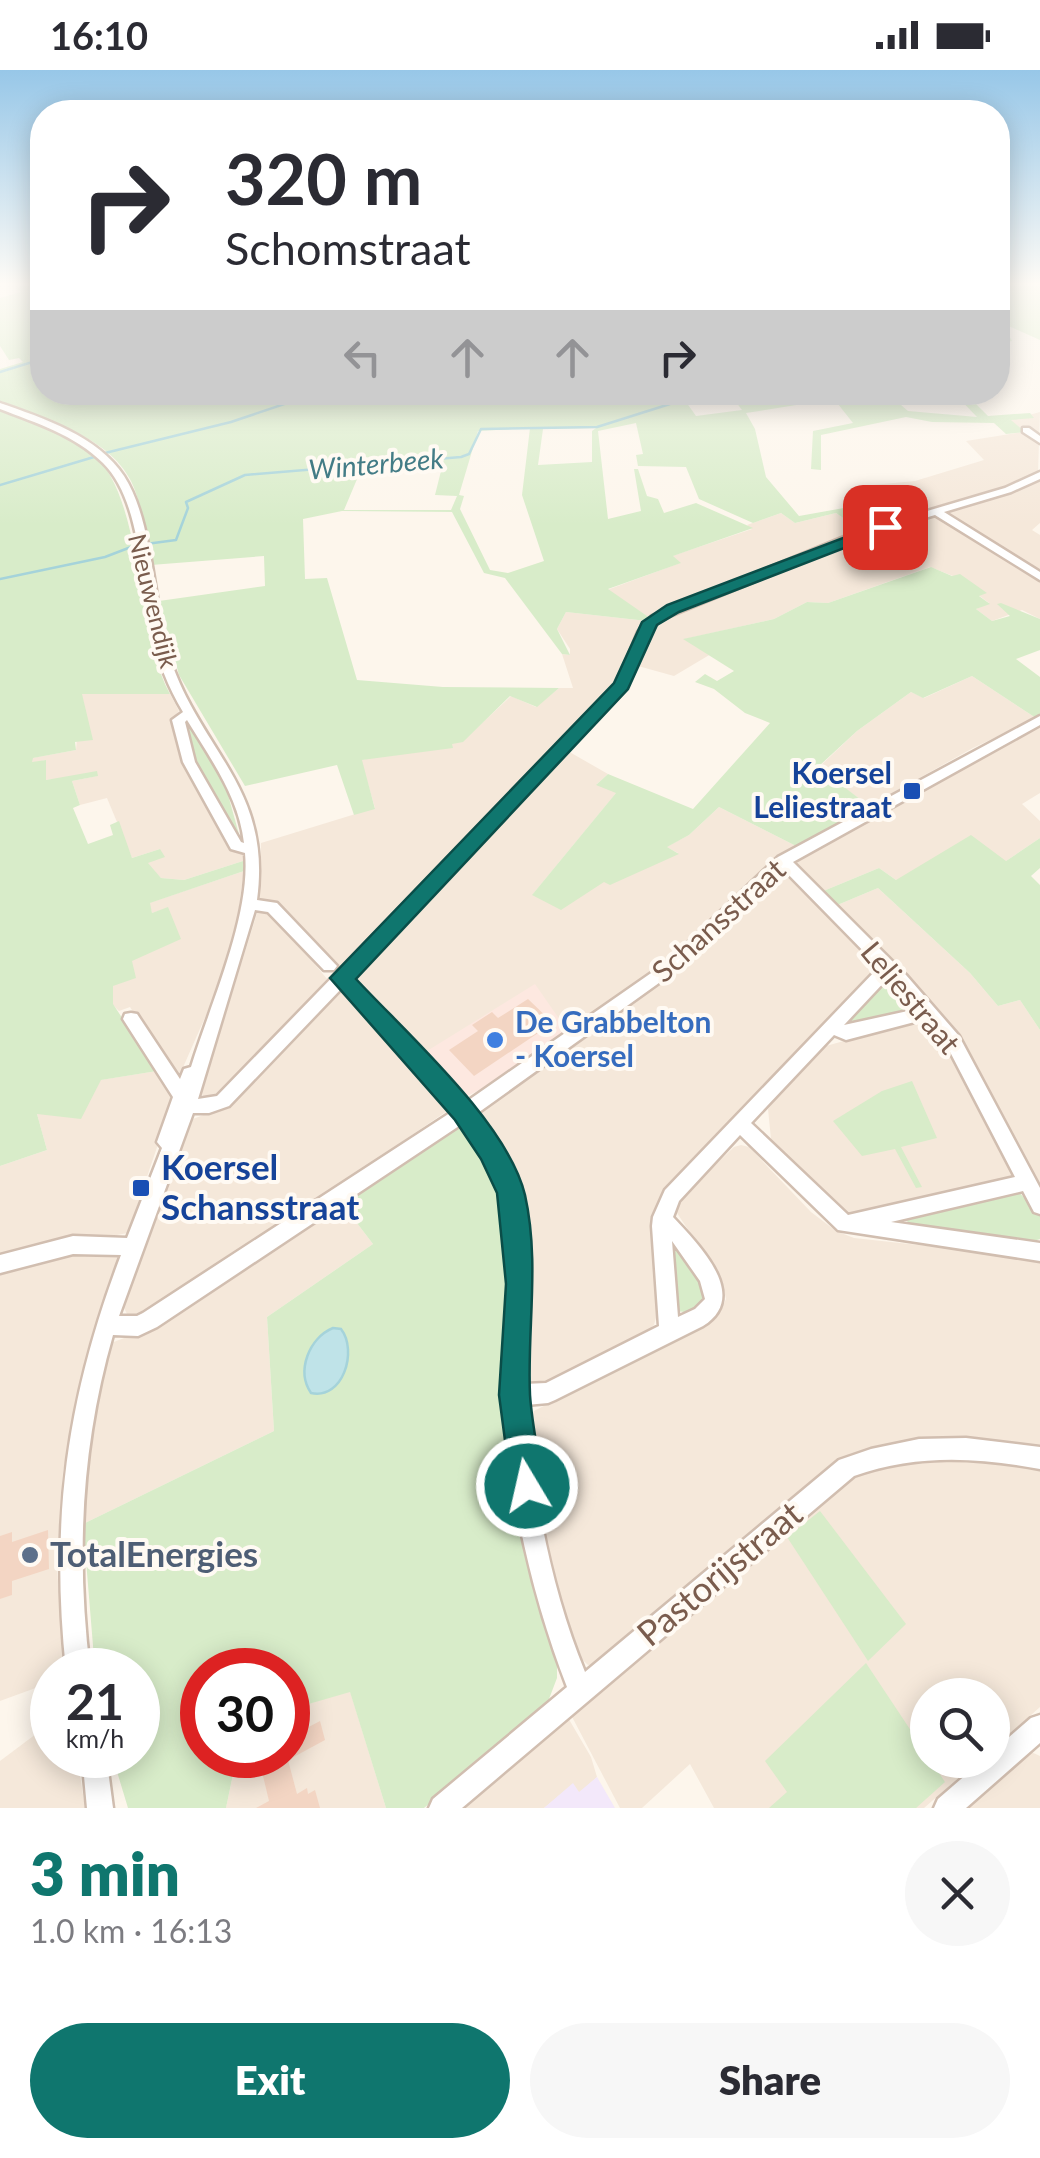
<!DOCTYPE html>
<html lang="en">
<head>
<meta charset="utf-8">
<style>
	:root { --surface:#fff; --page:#f7f7f7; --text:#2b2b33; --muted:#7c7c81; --accent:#0f766e }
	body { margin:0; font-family:Lato,sans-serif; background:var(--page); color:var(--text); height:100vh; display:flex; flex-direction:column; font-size:38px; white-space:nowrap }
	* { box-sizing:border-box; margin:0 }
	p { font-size:32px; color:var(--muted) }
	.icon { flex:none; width:55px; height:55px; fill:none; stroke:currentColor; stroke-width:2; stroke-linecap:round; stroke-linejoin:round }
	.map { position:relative; height:1738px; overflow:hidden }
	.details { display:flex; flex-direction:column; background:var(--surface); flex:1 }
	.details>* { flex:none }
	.banner { position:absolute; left:30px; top:30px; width:980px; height:305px; border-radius:40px; box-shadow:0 5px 25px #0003; background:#fff; color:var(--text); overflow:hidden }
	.tools { position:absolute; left:910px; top:1608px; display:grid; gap:20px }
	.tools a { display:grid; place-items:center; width:100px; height:100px; border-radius:50%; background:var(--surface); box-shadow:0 5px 25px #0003; font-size:50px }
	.speed { position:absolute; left:30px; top:1578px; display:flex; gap:20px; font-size:50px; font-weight:700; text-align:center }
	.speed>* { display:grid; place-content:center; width:130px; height:130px; border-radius:50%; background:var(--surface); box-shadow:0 5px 25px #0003; line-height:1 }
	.speed small { font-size:25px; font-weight:400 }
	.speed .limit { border:15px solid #d22; background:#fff; color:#111 }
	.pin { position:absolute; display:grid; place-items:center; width:85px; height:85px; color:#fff; margin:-42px; border-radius:20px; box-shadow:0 5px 15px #0006 }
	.me { position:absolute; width:110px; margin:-55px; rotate:351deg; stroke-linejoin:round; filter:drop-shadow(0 0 8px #0008) }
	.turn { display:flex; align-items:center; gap:35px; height:210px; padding:0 30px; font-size:45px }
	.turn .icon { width:130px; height:130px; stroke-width:2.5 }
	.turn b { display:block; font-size:70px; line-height:85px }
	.lanes { display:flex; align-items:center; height:95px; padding:0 30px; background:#0003; justify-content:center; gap:50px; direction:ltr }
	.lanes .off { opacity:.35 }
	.round { display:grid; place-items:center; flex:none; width:105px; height:105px; border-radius:52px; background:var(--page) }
	.headline { display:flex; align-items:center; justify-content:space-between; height:170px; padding:0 30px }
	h1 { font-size:60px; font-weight:800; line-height:75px; color:var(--accent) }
	.action { display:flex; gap:20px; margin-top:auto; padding:20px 30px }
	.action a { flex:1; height:115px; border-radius:60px; background:var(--accent); color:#fff; font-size:40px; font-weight:800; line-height:115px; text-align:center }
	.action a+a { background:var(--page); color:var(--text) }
	.status { display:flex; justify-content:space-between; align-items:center; height:70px; padding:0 50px; background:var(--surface); direction:ltr }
	.status svg { height:28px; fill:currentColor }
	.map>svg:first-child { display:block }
	.residential { fill:#f5e8da }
	.commercial { fill:#fde8e0 }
	.education { fill:#f3e8fa }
	.green { fill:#d8ecc9; fill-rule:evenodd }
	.water { fill:#bfe3e8; stroke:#a5d3da; stroke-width:2.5 }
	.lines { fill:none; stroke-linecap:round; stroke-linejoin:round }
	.stream { stroke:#a5d3da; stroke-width:2.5 }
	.building { fill:#f3d5c3 }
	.minor-casing { stroke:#d1beb0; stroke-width:5 }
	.minor { fill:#fff; fill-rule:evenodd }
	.route { fill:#0f766e; stroke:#0a4d48; stroke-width:2.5 }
	.transit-dot { fill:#1a4fb4; stroke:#fffaf3; stroke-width:4 }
	.shop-dot { fill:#3f7fe0; stroke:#fffaf3; stroke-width:4 }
	.service-dot { fill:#5c6f8a; stroke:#fffaf3; stroke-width:4 }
	.labels { text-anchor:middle; stroke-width:8; stroke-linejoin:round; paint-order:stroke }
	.far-street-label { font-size:25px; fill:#7a5c4d; stroke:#fffaf3 }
	.far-water-label { font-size:28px; font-style:italic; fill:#437c86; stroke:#fffaf3 }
	.transit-label { font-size:30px; font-weight:bold; fill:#164399; stroke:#fffaf3; text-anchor:end }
	.street-label { font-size:30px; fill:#7a5c4d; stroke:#fffaf3 }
	.shop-label { font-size:30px; font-weight:bold; fill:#366cbe; stroke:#fffaf3; text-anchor:start }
	.near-transit-label { font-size:35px; font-weight:bold; fill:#164399; stroke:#fffaf3; text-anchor:start }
	.near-service-label { font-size:35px; font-weight:bold; fill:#4e5e75; stroke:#fffaf3; text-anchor:start }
	.near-street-label { font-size:35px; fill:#7a5c4d; stroke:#fffaf3 }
</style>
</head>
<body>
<div class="status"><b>16:10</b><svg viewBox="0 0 49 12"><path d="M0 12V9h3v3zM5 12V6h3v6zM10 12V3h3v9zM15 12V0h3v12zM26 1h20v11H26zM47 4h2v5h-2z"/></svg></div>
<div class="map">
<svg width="1040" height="1738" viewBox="0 0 1040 1738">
	<rect width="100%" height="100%" fill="#fdf6ec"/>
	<g class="residential">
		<path d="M 1040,342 L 1038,403 L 1005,418 L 879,456 L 854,440 L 877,432 L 862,416 L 915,411 L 984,390 L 966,371 L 1023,362 L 1010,350 Z"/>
		<path d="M 1040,409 L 1040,453 L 1032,460 L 1040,465 L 1040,503 L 946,443 Z"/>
		<path d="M 781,443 L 795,453 L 836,443 L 862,461 L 650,548 L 607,520 L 680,493 L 672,486 L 752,459 L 747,455 Z"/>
		<path d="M 927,446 L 943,449 L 1040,510 L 1040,549 L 1022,540 L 992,551 L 976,539 L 989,533 L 953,506 L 930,497 L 828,533 L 807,532 L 774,549 L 685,569 L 711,584 L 674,606 L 638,596 L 642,572 L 655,552 L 669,544 L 866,465 Z"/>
		<path d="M 566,542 L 647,551 L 634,570 L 617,615 L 339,902 L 275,835 L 259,829 L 261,773 L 375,738 L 361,690 L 463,671 L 511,626 L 536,637 L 559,618 L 573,618 L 562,584 L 570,585 L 570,579 L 557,559 Z"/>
		<path d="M 972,606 L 1036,648 L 973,678 L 869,736 L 818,698 L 857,661 L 911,622 L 924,628 Z"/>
		<path d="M 81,623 L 170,624 L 179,641 L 174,647 L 180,677 L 235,779 L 243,783 L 243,791 L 184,810 L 161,808 L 147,793 L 160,779 L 132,788 L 107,728 L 80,735 L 72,711 L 97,706 L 45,710 L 46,690 L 32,693 L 32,688 L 76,680 Z"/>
		<path d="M 1040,655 L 1040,723 L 1022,734 L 1040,751 L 1040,768 L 1006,791 L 896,810 L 879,798 L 821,822 L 796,795 L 795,791 Z"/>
		<path d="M 566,680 L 608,704 L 597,714 L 617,722 L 533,824 L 605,811 L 678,783 L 666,777 L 689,765 L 719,737 L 796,776 L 755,808 L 664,897 L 569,963 L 419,986 L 350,910 L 352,905 Z"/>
		<path d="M 244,801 L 235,865 L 218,918 L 177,1011 L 130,937 L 119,941 L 112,934 L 113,916 L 168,838 L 152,843 L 149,833 Z"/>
		<path d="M 778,803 L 789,804 L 872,889 L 873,901 L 661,1125 L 652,1150 L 660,1233 L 654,1255 L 644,1264 L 539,1316 L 530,1312 L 523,1288 L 529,1212 L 524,1151 L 505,1096 L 480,1051 L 480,1041 L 665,908 Z"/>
		<path d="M 878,818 L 970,903 L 998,936 L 1020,930 L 1040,960 L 1040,1117 L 981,1004 L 954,961 L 905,905 L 835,836 Z"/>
		<path d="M 258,840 L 272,842 L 327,909 L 225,1024 L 206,1028 L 201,1024 Z"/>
		<path d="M 337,923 L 343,923 L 450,1039 L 149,1244 L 142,1247 L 127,1244 L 123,1236 L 193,1049 L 224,1037 Z"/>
		<path d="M 911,952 L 932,958 L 950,979 L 1014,1099 L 1015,1106 L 846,1146 L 771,1069 L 768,1039 L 819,978 Z"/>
		<path d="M 157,1001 L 175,1024 L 128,1163 L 0,1186 L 0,1096 L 47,1080 L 37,1044 L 100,1010 Z"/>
		<path d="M 741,1075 L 749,1077 L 811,1142 L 836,1161 L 854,1168 L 1040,1188 L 1040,1380 L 942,1366 L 867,1380 L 594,1595 L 588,1595 L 571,1579 L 540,1451 L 527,1353 L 534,1341 L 707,1251 L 721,1240 L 726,1229 L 722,1211 L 675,1140 L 682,1127 L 734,1077 Z"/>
		<path d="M 340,1131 L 373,1174 L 267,1247 L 274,1361 L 83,1454 L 94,1347 L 111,1273 L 140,1262 Z"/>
		<path d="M 74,1182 L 115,1184 L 119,1189 L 89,1275 L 63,1402 L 57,1498 L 64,1600 L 52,1600 L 52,1612 L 0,1631 L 0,1200 Z"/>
		<path d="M 902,1386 L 1040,1393 L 1040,1637 L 993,1679 L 992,1625 L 928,1625 L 928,1690 L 979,1690 L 924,1738 L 714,1738 L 690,1694 L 642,1738 L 620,1738 L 570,1643 L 842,1410 Z"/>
		<path d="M 350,1621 L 386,1738 L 226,1738 L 237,1685 L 288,1685 L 288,1640 Z"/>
		<path d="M 567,1646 L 591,1687 L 597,1707 L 579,1723 L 573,1714 L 544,1738 L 459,1738 Z"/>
		<path d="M 52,1652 L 52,1685 L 77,1685 L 85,1738 L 0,1738 L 0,1691 Z"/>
		<path d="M 1029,1681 L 1040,1686 L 1040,1738 L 960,1738 Z"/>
	</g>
	<path class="commercial" d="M 535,914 L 569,963 L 504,1008 L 463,1028 L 419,986 Z"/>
	<path class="education" d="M 597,1707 L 615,1738 L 544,1738 L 573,1713 L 579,1722 Z"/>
	<g class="green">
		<path d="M 42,212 L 42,322 L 679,322 L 696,346 L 742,340 L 729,323 L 886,322 L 908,341 L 977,347 L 954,323 L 964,322 L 988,346 L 1030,343 L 1034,348 L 1011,350 L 1025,362 L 1006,364 L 994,353 L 932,352 L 906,347 L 821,365 L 821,400 L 811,399 L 813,361 L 853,353 L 834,329 L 746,343 L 755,359 L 766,407 L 799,446 L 855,436 L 858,439 L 855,441 L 879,456 L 862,461 L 836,443 L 795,453 L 781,443 L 753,453 L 699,429 L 686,397 L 638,396 L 636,385 L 643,384 L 636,353 L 598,361 L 608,449 L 641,441 L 634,399 L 638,399 L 647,426 L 658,429 L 664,443 L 696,433 L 753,458 L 673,486 L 681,493 L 608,519 L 650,548 L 647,551 L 566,542 L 557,559 L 570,585 L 562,584 L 505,508 L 484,503 L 452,442 L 342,441 L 303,449 L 305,509 L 327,508 L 357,610 L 443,617 L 559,618 L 537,637 L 510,626 L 463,672 L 452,674 L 453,678 L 362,690 L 375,739 L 354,745 L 337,695 L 245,716 L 179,605 L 159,531 L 265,516 L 264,486 L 151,495 C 145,468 143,436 131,411 C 108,365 44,350 0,332 L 0,299 L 23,292 L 19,288 L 9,290 L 0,276 L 0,228 L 21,222 L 15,218 ZM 530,358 L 522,425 L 544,491 L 508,503 L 490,500 L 460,439 L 464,426 L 459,425 L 478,361 ZM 596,358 L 592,361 L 592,392 L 538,395 L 543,359 ZM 444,389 L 435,425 L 457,426 L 451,440 L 344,440 L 363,395 Z"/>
		<path d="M 998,212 L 1040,212 L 1040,270 L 1002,253 L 1012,271 L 998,274 Z"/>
		<path d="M 0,341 C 30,353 66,362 92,383 C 144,427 135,560 170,624 L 82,624 L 93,670 L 75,672 L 76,680 L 33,688 L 32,692 L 46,690 L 46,710 L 97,701 L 98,706 L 72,711 L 80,735 L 73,738 L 88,774 L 113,765 L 110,755 L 119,751 L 132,788 L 160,779 L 165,787 L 148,793 L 161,808 L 184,810 L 243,791 L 244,801 L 150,833 L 152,843 L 168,837 L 181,869 L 132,891 L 136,908 L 113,916 L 113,934 L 157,1001 L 101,1010 L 81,1049 L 37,1044 L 47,1080 L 0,1096 Z"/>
		<path d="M 931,497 L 952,506 L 960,504 L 987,523 L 979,526 L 990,534 L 976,539 L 992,551 L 1010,546 L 997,534 L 1001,533 L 1040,549 L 1040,580 L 1016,589 L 1040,607 L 1040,646 L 1036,648 L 972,606 L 923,628 L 911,622 L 857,661 L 818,697 L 869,736 L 796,776 L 719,737 L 689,765 L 667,777 L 679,784 L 610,815 L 604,812 L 561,840 L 532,825 L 616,723 L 596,715 L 608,704 L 693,739 L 770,653 L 745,643 L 714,619 L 695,612 L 705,604 L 717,611 L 734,601 L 683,569 L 774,549 L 807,532 L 828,533 Z"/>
		<path d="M 186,651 L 225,714 L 242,775 L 195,698 L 183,653 Z"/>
		<path d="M 971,765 L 1006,791 L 1040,768 L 1040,798 L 1031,806 L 1040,815 L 1040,960 L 1020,930 L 998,936 L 970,903 L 878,818 L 835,836 L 821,822 L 879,798 L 896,810 Z"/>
		<path d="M 882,914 C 899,913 913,922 913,940 L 848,957 L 846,952 Z"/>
		<path d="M 912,1011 L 937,1068 L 901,1077 L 922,1117 L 916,1118 L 895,1079 L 862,1086 L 833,1051 L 882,1021 Z"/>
		<path d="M 459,1056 L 468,1060 L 500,1112 L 513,1168 L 508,1283 L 557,1586 L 557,1608 L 549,1629 L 525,1654 L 424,1738 L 386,1738 L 350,1622 L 288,1640 L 288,1600 L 279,1600 L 278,1586 L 256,1592 L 254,1600 L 202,1600 L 202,1685 L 237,1685 L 226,1738 L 128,1738 L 112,1685 L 138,1685 L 138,1600 L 95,1600 L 83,1454 L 274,1361 L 267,1247 L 373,1174 L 340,1131 Z"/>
		<path d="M 1019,1122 L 1040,1146 L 1040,1169 L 1034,1171 L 914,1158 L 907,1151 L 907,1146 Z"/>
		<path d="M 673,1173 L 700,1199 L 707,1227 L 691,1243 L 677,1241 L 669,1175 Z"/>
		<path d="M 820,1441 L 906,1554 L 868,1591 L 787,1467 Z"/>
		<path d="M 866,1593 L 945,1712 L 916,1738 L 769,1738 L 787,1722 L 765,1691 Z"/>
	</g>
	<path class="water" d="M 333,1258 L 341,1259 C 358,1281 343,1330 311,1323 C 296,1301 309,1268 333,1258 Z"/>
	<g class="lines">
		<g class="stream">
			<path d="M 0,302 L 42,289"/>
			<path d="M 105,383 L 231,352 L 320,322"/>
			<path d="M 0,415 L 94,387"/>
			<path d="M 146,474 L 176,470 L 188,438 L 186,432 L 245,405 L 461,387 L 469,384 L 481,359 L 597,357 L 670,334 L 676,331 L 674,322"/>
			<path d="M 0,509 L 105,487 L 131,477"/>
		</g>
	</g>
	<g class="building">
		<path d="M 528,929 L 553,953 L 474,1006 L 449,980 L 478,961 L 472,955 L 492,942 L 498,948 Z"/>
		<path d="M 48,1460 L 49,1499 L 12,1511 L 12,1525 L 0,1529 L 0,1466 L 12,1462 L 12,1472 Z"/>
		<path d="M 320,1651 L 325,1670 L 288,1690 L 297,1724 L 307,1718 L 308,1724 L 315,1720 L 320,1738 L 256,1738 L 269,1731 L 258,1685 L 288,1687 L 288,1668 Z"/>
	</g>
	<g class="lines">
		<g class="minor-casing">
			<g id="minor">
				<path d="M 0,333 C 43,348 98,366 124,406 C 154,452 153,537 171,591 C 202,682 272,719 257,830 L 277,833 L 337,896 L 334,900 L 324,900 L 268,842 L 255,840 L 198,1029 L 217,1026 L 617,614 L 638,562 L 652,546 L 856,462 L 1005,418 L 1040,402 L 1040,409 L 1011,422 L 944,442 L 1040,502 L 1040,510 L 935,445 L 864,466 L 660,550 L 650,562 L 626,619 L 350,909 L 417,977 L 466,1032 L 667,892 L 778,787 L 1040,646 L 1040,655 L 793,792 L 906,905 L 959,966 L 1040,1118 L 1040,1144 L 1034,1142 L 1023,1121 L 891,1152 L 1040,1173 L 1040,1191 L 838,1160 L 740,1065 L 679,1131 L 673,1147 C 698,1174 751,1226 703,1256 L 555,1330 L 548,1333 L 526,1335 C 533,1424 551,1519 585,1602 L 839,1390 L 871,1379 L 919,1369 L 966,1368 L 1040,1377 L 1040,1399 C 976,1387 916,1384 854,1406 L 462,1738 L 429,1738 L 433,1729 L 567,1617 C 533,1530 507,1419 504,1326 C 501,1213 538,1157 462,1054 L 157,1257 L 138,1266 L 113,1265 C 81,1376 76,1486 90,1600 L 66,1600 C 50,1449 67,1327 121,1185 L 73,1184 L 0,1203 L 0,1185 L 73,1166 L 127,1168 L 162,1078 L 157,1072 L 173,1027 L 123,949 L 125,944 L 131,943 L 137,944 L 180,1009 L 184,999 L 191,997 C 210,935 251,846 245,783 L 231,779 L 183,692 L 172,650 L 183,642 C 168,617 158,591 152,563 C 141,513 141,430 103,393 C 75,365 36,353 0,339 ZM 187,650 C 210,688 239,727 244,773 L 241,772 L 195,692 L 185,652 ZM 783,799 L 879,897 L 665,1120 L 653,1147 L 652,1156 L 659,1256 L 546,1313 L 525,1314 C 524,1201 550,1145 475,1045 L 677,900 ZM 889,907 L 917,939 L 844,955 ZM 341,919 L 406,987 L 453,1041 L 143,1243 L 137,1246 L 119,1246 L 193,1043 L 209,1043 L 229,1036 ZM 926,949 L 947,976 L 1015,1107 L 848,1145 L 751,1053 L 834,965 L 846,970 ZM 672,1171 L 700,1211 L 705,1229 L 695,1239 L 678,1247 Z"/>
				<path d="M 1023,358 L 1029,358 L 1040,366 L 1040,373 L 1023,362 Z"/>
				<path d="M 1040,1645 L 1040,1673 L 966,1738 L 934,1738 L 938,1729 L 983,1690 L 992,1690 L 992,1682 L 1031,1648 Z"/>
				<path d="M 82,1685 L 106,1685 L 113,1738 L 87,1738 Z"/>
			</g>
		</g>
		<use href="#minor" class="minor"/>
	</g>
	<linearGradient id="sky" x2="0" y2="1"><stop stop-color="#97c7e8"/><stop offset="0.47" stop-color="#fefbf6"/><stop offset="1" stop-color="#fefbf6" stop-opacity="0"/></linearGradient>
	<rect width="1040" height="455" fill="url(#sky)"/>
	<path class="route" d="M 885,452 L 891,454 L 891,460 L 679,542 L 657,555 L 628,619 L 356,909 C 406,963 508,1053 525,1125 C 540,1192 527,1258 530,1325 C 532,1355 539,1386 543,1416 L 539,1428 L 527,1433 L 515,1428 L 511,1416 L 499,1325 L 506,1214 L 497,1123 L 481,1089 L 455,1050 L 330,908 L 614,613 L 642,552 L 667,535 Z"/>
	<g class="transit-dot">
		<rect x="902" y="711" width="20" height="20" rx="5"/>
		<rect x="131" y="1108" width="20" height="20" rx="5"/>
	</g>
	<circle class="shop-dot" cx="495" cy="970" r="10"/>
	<circle class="service-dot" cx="30" cy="1485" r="10"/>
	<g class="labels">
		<g class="far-street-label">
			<text transform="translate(153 531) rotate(76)" y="9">Nieuwendijk</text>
		</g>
		<g class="far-water-label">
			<text transform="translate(376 394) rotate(-5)" y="10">Winterbeek</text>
		</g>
		<g class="transit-label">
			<text x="892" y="714">Koersel<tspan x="892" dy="34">Leliestraat</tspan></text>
		</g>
		<g class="street-label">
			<text transform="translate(719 851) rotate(-42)" y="10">Schansstraat</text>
			<text transform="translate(910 928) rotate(50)" y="10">Leliestraat</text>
		</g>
		<g class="shop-label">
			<text x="515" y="963">De Grabbelton<tspan x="515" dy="34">- Koersel</tspan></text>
		</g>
		<g class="near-transit-label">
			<text x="161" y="1110">Koersel<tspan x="161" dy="40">Schansstraat</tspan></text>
		</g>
		<g class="near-service-label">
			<text x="50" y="1497">TotalEnergies</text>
		</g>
		<g class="near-street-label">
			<text transform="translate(720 1504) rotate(-40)" y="12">Pastorijstraat</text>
		</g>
	</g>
</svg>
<div class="tools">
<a><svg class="icon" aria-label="search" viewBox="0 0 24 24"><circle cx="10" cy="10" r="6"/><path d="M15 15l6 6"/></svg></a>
</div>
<div class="speed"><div>21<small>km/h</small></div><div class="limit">30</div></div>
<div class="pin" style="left:885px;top:457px;background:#d93025"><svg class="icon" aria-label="arrive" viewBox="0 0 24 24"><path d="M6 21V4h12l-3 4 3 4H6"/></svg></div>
<svg class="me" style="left:527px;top:1416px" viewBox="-20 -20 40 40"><circle r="17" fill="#0f766e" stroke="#fff" stroke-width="3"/><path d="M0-11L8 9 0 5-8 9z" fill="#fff"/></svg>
<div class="banner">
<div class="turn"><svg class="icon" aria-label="right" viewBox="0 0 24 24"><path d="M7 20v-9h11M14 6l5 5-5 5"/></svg><div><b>320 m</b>Schomstraat</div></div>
<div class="lanes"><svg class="icon off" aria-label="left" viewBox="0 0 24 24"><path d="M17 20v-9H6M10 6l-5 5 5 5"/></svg><svg class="icon off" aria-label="ahead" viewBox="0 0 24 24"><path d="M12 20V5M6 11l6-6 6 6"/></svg><svg class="icon off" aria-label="ahead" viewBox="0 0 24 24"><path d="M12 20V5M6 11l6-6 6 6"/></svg><svg class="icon" aria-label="right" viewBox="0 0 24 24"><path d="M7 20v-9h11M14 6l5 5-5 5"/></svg></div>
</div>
</div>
<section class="details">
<div class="headline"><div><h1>3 min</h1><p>1.0 km · 16:13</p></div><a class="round"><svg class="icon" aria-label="close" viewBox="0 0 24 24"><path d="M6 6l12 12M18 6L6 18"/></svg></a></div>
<div class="action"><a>Exit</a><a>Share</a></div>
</section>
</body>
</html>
